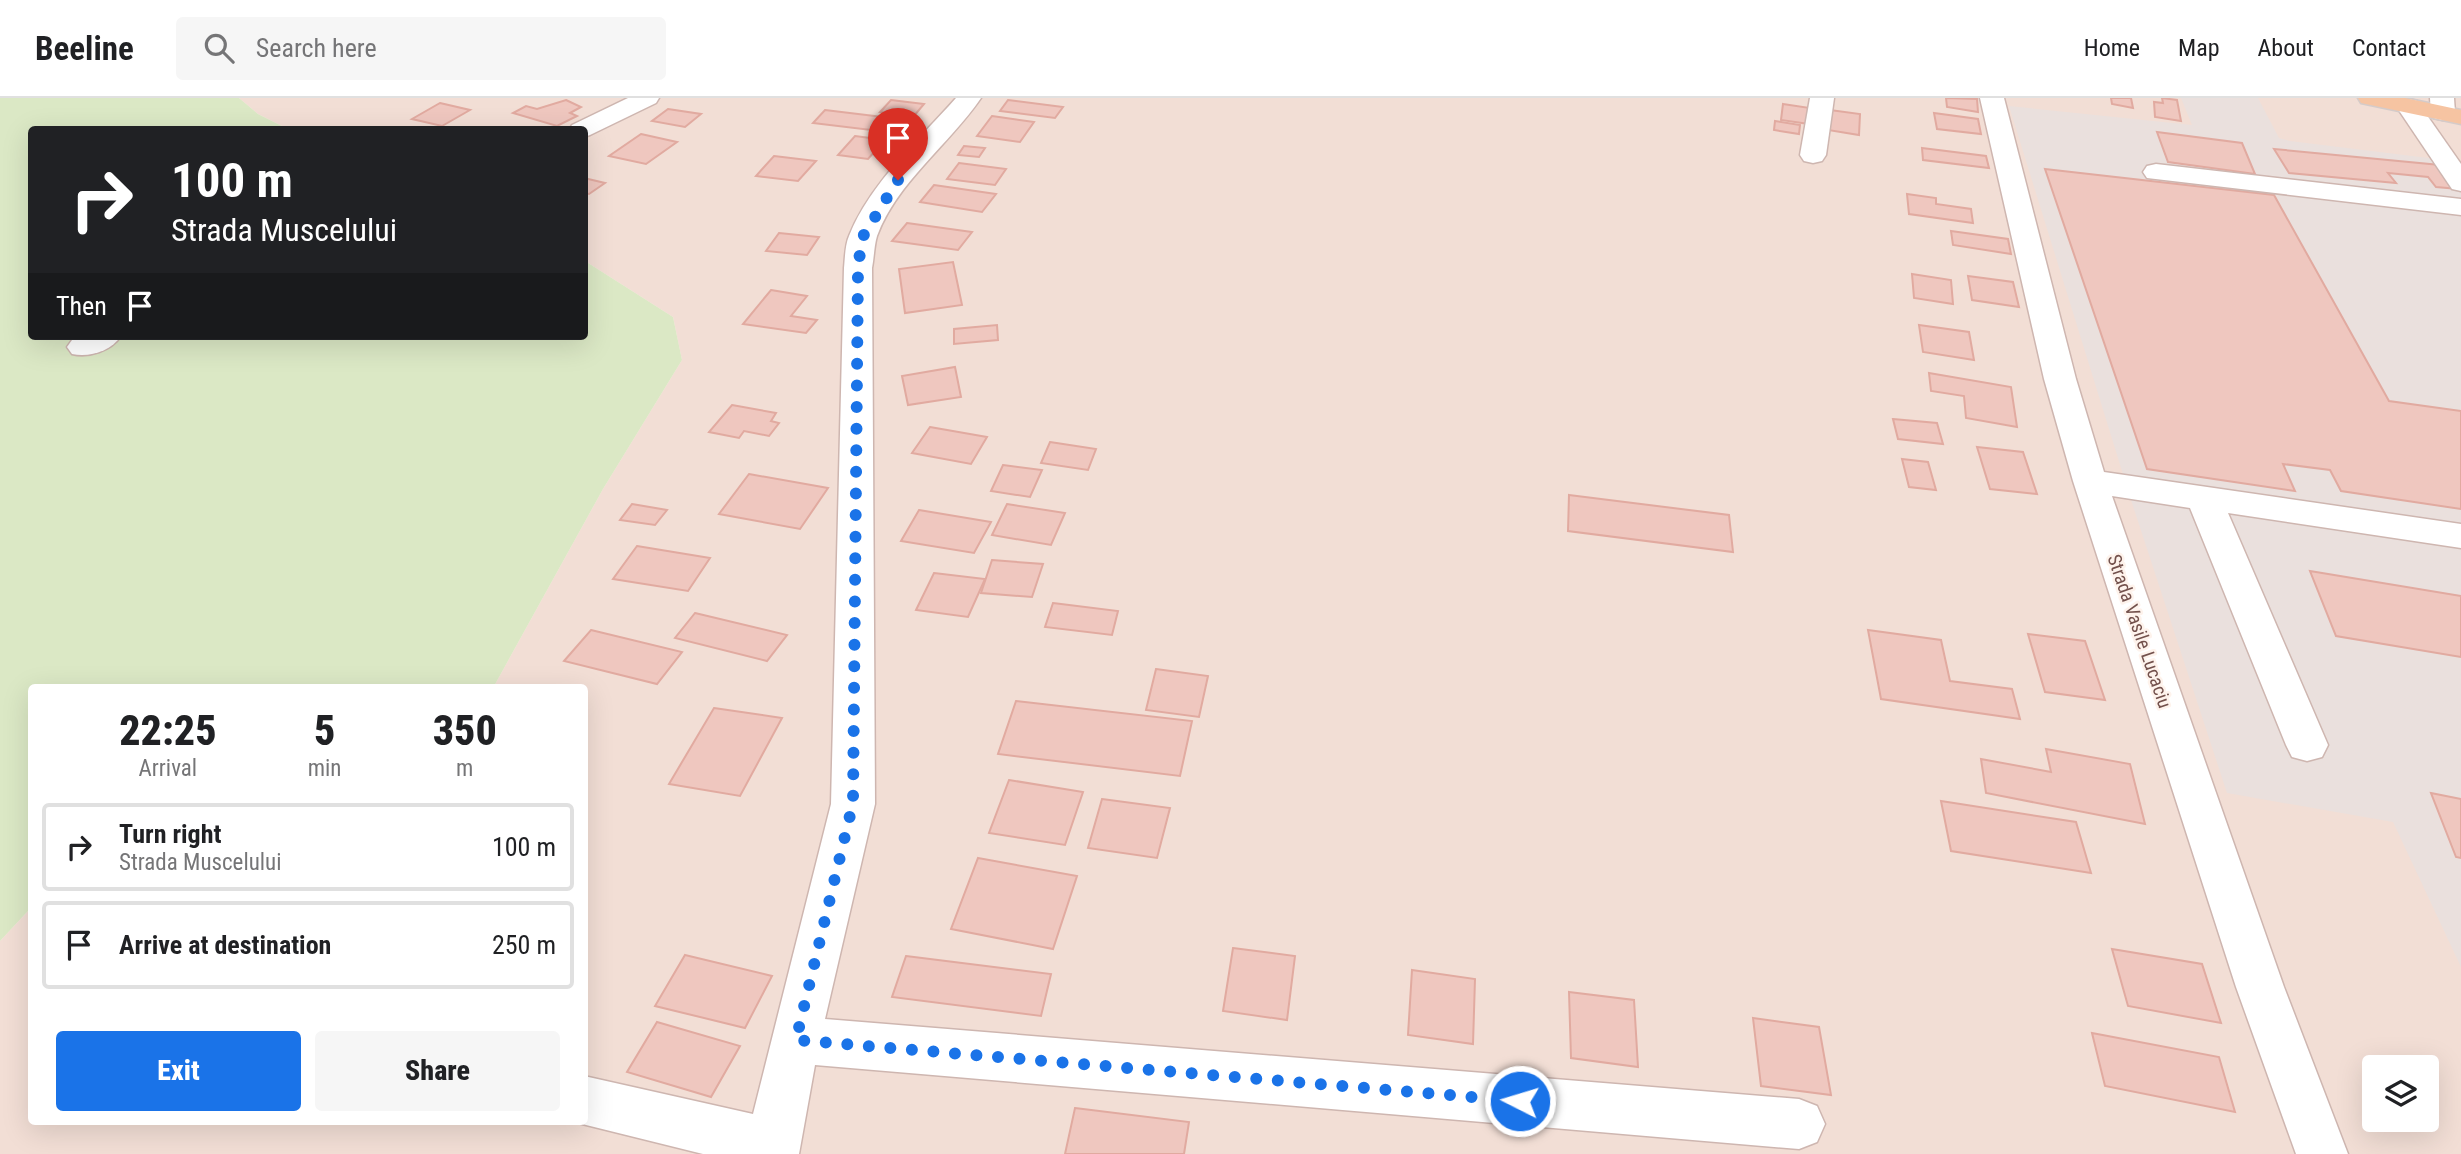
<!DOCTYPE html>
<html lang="en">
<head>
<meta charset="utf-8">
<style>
	:root { --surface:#fff; --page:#f6f6f6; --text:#202124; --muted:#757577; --line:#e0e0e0; --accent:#1a73e8 }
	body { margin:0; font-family:"Roboto Condensed",sans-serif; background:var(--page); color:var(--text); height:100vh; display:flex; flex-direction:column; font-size:26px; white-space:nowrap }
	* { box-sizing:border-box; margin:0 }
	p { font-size:23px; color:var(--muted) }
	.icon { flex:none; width:38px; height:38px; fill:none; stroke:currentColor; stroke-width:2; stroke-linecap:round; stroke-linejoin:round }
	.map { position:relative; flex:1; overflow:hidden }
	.drawer { position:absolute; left:28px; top:586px; width:560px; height:441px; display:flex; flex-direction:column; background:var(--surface); border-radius:7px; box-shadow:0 7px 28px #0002 }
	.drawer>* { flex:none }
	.hud { position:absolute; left:28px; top:28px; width:560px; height:214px; border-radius:7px; box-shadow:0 7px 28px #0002; background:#202124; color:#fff; overflow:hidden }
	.tools { position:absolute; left:2362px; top:957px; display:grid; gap:14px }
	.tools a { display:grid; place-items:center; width:77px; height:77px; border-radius:7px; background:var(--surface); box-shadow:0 7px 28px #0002; font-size:35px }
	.pin { position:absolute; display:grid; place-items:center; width:60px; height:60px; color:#fff; margin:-72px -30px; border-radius:50% 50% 50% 0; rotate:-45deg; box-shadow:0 0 7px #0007 }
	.pin .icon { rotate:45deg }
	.me { position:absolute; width:77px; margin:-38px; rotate:275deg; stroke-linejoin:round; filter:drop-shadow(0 0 5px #0008) }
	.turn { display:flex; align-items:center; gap:24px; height:147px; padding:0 28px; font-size:32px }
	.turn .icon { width:91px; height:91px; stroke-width:2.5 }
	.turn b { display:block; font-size:49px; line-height:60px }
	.then { display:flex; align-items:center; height:66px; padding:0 28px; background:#0003; gap:14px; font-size:26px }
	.eta { display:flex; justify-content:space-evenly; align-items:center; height:119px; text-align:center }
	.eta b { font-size:42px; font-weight:800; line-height:49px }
	.cta { display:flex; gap:14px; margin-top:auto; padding:14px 28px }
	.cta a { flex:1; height:80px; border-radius:7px; background:var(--accent); color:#fff; font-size:28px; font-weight:800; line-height:80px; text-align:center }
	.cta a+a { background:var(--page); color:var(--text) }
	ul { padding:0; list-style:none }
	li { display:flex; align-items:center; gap:21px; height:88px; margin:0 14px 10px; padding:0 14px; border:4px solid var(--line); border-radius:7px }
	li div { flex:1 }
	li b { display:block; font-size:26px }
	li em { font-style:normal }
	header { display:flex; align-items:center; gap:42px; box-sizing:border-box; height:98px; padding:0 35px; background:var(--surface); border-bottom:2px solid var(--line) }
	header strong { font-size:33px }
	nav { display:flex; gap:38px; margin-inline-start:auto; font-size:24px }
	.search { width:490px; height:63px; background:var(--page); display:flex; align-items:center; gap:18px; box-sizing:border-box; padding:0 24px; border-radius:7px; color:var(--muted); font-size:26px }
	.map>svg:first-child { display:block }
	.residential { fill:#f2ded5; fill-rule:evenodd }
	.industrial { fill:#eae0dd }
	.green { fill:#dbe8c5 }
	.building { fill:#efc7bf; stroke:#e1aaa0; stroke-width:2 }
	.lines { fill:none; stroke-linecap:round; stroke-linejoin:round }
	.minor-casing { stroke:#ceb6b0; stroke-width:3 }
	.major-casing { stroke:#d5cbc9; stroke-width:3 }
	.minor { fill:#fff; fill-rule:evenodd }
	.major { fill:#f6c4a2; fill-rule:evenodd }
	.route { stroke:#1a73e8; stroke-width:12; stroke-dasharray:0 21.6 }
	.labels { text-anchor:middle; stroke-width:5; stroke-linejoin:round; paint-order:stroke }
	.street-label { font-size:19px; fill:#73514c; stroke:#fef3ec }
</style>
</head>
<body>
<header>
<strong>Beeline</strong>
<div class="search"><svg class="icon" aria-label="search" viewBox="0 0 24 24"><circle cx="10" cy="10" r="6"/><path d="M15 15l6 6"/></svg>Search here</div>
<nav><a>Home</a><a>Map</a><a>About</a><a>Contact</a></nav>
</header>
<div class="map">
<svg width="2461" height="1056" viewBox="0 0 2461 1056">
	<rect width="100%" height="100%" fill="#fbeee6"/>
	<path class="residential" d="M 239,0 L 2461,0 L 2461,1056 L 0,1056 L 0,843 L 29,812 L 31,813 L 32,1024 L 584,1024 L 584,590 L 493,590 L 603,391 L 682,262 L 673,219 L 585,163 L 584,32 L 288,31 L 258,16 ZM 2375,970 L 2427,970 L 2427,1022 L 2375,1022 Z"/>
	<path class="industrial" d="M 2181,0 L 2258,0 L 2279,40 L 2290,43 L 2461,64 L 2461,869 L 2393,724 L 2227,695 L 2131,402 L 2009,8 L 2192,27 Z"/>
	<path class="green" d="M 0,0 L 239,0 L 258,16 L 288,31 L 32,32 L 32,238 L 584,238 L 585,163 L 673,219 L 682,262 L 603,391 L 493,590 L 32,590 L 31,813 L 28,813 L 0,843 Z"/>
	<g class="building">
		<path d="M 1946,0 L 1977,1 L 1978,14 L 1947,9 Z"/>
		<path d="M 2111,0 L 2131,0 L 2133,10 L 2112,6 Z"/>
		<path d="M 2162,0 L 2177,2 L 2181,23 L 2155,19 L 2154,4 L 2163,5 Z"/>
		<path d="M 566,2 L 581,9 L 570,15 L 577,18 L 557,28 L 513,15 L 526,8 L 537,11 Z"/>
		<path d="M 891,2 L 924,6 L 914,18 L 880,14 Z"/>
		<path d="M 1008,2 L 1063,9 L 1055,20 L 1000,13 Z"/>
		<path d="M 440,5 L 470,12 L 442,28 L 412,21 Z"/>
		<path d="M 1783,6 L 1810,10 L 1809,26 L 1781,22 Z"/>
		<path d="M 668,11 L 701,16 L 685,29 L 652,23 Z"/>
		<path d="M 825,12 L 883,19 L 871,32 L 813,25 Z"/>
		<path d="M 1830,12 L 1860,16 L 1859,37 L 1828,32 Z"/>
		<path d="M 1934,15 L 1978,21 L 1981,36 L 1937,31 Z"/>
		<path d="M 992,18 L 1034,24 L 1020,44 L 977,38 Z"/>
		<path d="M 1775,23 L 1800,27 L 1799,36 L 1774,32 Z"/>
		<path d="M 2157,34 L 2242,45 L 2255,76 L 2168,64 Z"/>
		<path d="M 641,36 L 677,44 L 646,66 L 609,58 Z"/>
		<path d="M 855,38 L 885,42 L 868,61 L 838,57 Z"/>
		<path d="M 964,48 L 985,50 L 979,59 L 958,57 Z"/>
		<path d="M 1922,50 L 1986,58 L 1989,70 L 1923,62 Z"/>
		<path d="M 2274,51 L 2440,67 L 2459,91 L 2436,89 L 2428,79 L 2388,75 L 2396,85 L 2289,75 Z"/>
		<path d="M 774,58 L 816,63 L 798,83 L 756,78 Z"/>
		<path d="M 959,65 L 1006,71 L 995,87 L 947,81 Z"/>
		<path d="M 2045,71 L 2274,97 L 2389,303 L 2461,313 L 2461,411 L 2341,393 L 2330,372 L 2283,366 L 2295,393 L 2147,371 Z"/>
		<path d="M 584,80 L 605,85 L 589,96 L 584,95 Z"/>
		<path d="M 934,87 L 996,96 L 982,114 L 920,104 Z"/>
		<path d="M 1907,96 L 1936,100 L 1936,106 L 1971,111 L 1973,125 L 1909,116 Z"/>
		<path d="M 907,125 L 972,134 L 958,152 L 892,143 Z"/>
		<path d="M 1951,133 L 2008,141 L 2011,156 L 1953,147 Z"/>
		<path d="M 779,135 L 819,139 L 807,157 L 766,153 Z"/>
		<path d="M 953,164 L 962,207 L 905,215 L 899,171 Z"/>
		<path d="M 1912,176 L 1951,182 L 1953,206 L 1914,200 Z"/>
		<path d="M 1968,178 L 2013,184 L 2019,209 L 1972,202 Z"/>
		<path d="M 771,192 L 807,198 L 791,218 L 817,222 L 806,235 L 743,226 Z"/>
		<path d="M 997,227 L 998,242 L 954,246 L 954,231 Z"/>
		<path d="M 1919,227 L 1969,234 L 1974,262 L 1923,254 Z"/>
		<path d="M 955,269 L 961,299 L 908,307 L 902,278 Z"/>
		<path d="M 1929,275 L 2011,289 L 2017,329 L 1966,320 L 1964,298 L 1931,293 Z"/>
		<path d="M 732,307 L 776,315 L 771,323 L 779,325 L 769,338 L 744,333 L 739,340 L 709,334 Z"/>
		<path d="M 1893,321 L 1937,325 L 1943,346 L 1898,341 Z"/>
		<path d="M 930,329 L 987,339 L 971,366 L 912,355 Z"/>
		<path d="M 1050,344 L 1096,351 L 1088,372 L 1041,365 Z"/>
		<path d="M 1977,349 L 2023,354 L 2037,396 L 1990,391 Z"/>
		<path d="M 1902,361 L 1928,364 L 1936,392 L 1909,389 Z"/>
		<path d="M 1003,367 L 1042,372 L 1030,399 L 991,393 Z"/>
		<path d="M 749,376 L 828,390 L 800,431 L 719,416 Z"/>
		<path d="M 1569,397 L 1729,417 L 1733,454 L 1568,433 Z"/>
		<path d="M 632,406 L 667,412 L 655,427 L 620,422 Z"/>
		<path d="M 1007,406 L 1065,415 L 1051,447 L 992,437 Z"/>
		<path d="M 919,412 L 991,424 L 974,455 L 901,443 Z"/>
		<path d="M 637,448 L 710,460 L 688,493 L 613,481 Z"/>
		<path d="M 992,462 L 1043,466 L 1032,499 L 981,495 Z"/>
		<path d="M 2310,473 L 2461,498 L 2461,559 L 2336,538 Z"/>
		<path d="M 934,475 L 985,481 L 968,519 L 916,512 Z"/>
		<path d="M 1053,505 L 1118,513 L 1112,537 L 1045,529 Z"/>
		<path d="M 695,515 L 787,537 L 767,563 L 675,540 Z"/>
		<path d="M 591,532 L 682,554 L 657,586 L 564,563 Z"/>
		<path d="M 1868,532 L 1941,542 L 1950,583 L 2012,591 L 2020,621 L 1881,601 Z"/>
		<path d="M 2028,536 L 2085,543 L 2105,602 L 2045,594 Z"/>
		<path d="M 1156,571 L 1208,578 L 1199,619 L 1146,612 Z"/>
		<path d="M 1016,603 L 1192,623 L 1180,678 L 998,656 Z"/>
		<path d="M 714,610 L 782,620 L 740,698 L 669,686 Z"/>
		<path d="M 2046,651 L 2130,666 L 2145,726 L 1986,695 L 1981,661 L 2051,674 Z"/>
		<path d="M 1009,682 L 1083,694 L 1065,747 L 989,735 Z"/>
		<path d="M 2431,695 L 2461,701 L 2461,760 L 2456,759 Z"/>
		<path d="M 1102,701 L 1170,710 L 1157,760 L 1088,750 Z"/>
		<path d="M 1941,703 L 2076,724 L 2091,775 L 1951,753 Z"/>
		<path d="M 978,760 L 1077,778 L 1053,851 L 951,831 Z"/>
		<path d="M 1233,850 L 1295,858 L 1287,922 L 1223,913 Z"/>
		<path d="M 2112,851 L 2202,866 L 2221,925 L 2128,908 Z"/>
		<path d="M 685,857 L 772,878 L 745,930 L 655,908 Z"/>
		<path d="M 906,858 L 1051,876 L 1041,918 L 892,899 Z"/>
		<path d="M 1412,872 L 1475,881 L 1473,946 L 1408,937 Z"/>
		<path d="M 1569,894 L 1634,902 L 1638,969 L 1571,960 Z"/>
		<path d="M 1753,920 L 1819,929 L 1831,997 L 1761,988 Z"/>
		<path d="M 657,924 L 740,948 L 711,999 L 627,974 Z"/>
		<path d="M 2092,935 L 2219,959 L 2235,1014 L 2105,988 Z"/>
		<path d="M 1075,1010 L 1189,1024 L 1184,1056 L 1065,1056 Z"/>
	</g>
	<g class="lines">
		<g class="minor-casing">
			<g id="minor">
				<path d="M 628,0 L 659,0 L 656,5 L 590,37 L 584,39 L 584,32 L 569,32 L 572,27 Z"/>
				<path d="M 956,0 L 981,0 C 949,47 897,84 877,138 C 874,148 874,160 872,170 L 875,706 L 825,921 L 1799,1001 L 1817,1008 L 1825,1026 L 1817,1044 L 1799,1051 L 815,967 L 799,1056 L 703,1056 L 574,1024 L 584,1024 L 584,978 L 753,1016 L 831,706 L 844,170 C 845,160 845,147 849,138 C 870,85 919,42 956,0 Z"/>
				<path d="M 1810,0 L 1834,0 L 1826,57 L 1822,63 L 1813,65 L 1804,63 L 1800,57 Z"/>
				<path d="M 1980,0 L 2004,0 L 2076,281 L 2104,374 L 2461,426 L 2461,450 L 2228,415 L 2328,647 L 2322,659 L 2307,663 L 2292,659 L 2286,647 L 2190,410 L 2112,398 L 2284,889 L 2348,1056 L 2296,1056 L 2236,889 L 2073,383 L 2044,281 Z"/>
				<path d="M 2430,0 L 2454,0 L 2455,15 L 2452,20 L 2443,22 L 2434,20 L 2431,15 Z"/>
				<path d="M 2408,1 L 2417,3 L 2461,66 L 2461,93 L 2452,91 L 2396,8 L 2399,3 Z"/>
				<path d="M 2156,66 L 2461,101 L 2461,117 L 2147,80 L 2143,74 L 2147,68 Z"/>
				<path d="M 81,238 L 121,238 C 111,253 89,260 72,256 L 67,249 L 72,242 Z"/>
			</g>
		</g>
		<g class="major-casing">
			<path id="major" d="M 2358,0 L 2405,0 L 2461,12 L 2461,26 L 2361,5 Z"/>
		</g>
		<use href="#minor" class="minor"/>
		<use href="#major" class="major"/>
	</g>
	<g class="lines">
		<path class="route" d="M 898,82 L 862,140 L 858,170 L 853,705 L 796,942 L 1520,1003"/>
	</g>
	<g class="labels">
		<g class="street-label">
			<text transform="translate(2140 533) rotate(71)" y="7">Strada Vasile Lucaciu</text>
		</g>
	</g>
</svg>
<div class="tools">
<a><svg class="icon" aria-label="layers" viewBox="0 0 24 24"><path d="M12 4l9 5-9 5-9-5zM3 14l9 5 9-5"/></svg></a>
</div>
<div class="pin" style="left:898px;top:82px;background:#d93025"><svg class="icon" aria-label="arrive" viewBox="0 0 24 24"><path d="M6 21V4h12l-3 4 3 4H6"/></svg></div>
<svg class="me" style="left:1520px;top:1003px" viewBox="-20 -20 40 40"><circle r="17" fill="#1a73e8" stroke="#fff" stroke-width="3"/><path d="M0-11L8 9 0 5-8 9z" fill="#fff"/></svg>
<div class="hud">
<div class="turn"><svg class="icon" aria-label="right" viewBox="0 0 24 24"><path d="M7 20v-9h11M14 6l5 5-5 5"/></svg><div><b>100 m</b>Strada Muscelului</div></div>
<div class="then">Then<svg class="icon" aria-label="arrive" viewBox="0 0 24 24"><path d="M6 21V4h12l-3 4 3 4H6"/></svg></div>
</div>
<section class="drawer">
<div class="eta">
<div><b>22:25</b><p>Arrival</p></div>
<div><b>5</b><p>min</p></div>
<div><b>350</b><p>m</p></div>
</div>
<ul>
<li><svg class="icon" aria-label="right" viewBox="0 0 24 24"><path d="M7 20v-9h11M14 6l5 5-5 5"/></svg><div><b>Turn right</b><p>Strada Muscelului</p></div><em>100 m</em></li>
<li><svg class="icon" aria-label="arrive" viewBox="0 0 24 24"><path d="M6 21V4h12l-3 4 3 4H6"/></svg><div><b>Arrive at destination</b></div><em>250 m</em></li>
</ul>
<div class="cta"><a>Exit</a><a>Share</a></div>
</section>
</div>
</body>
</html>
